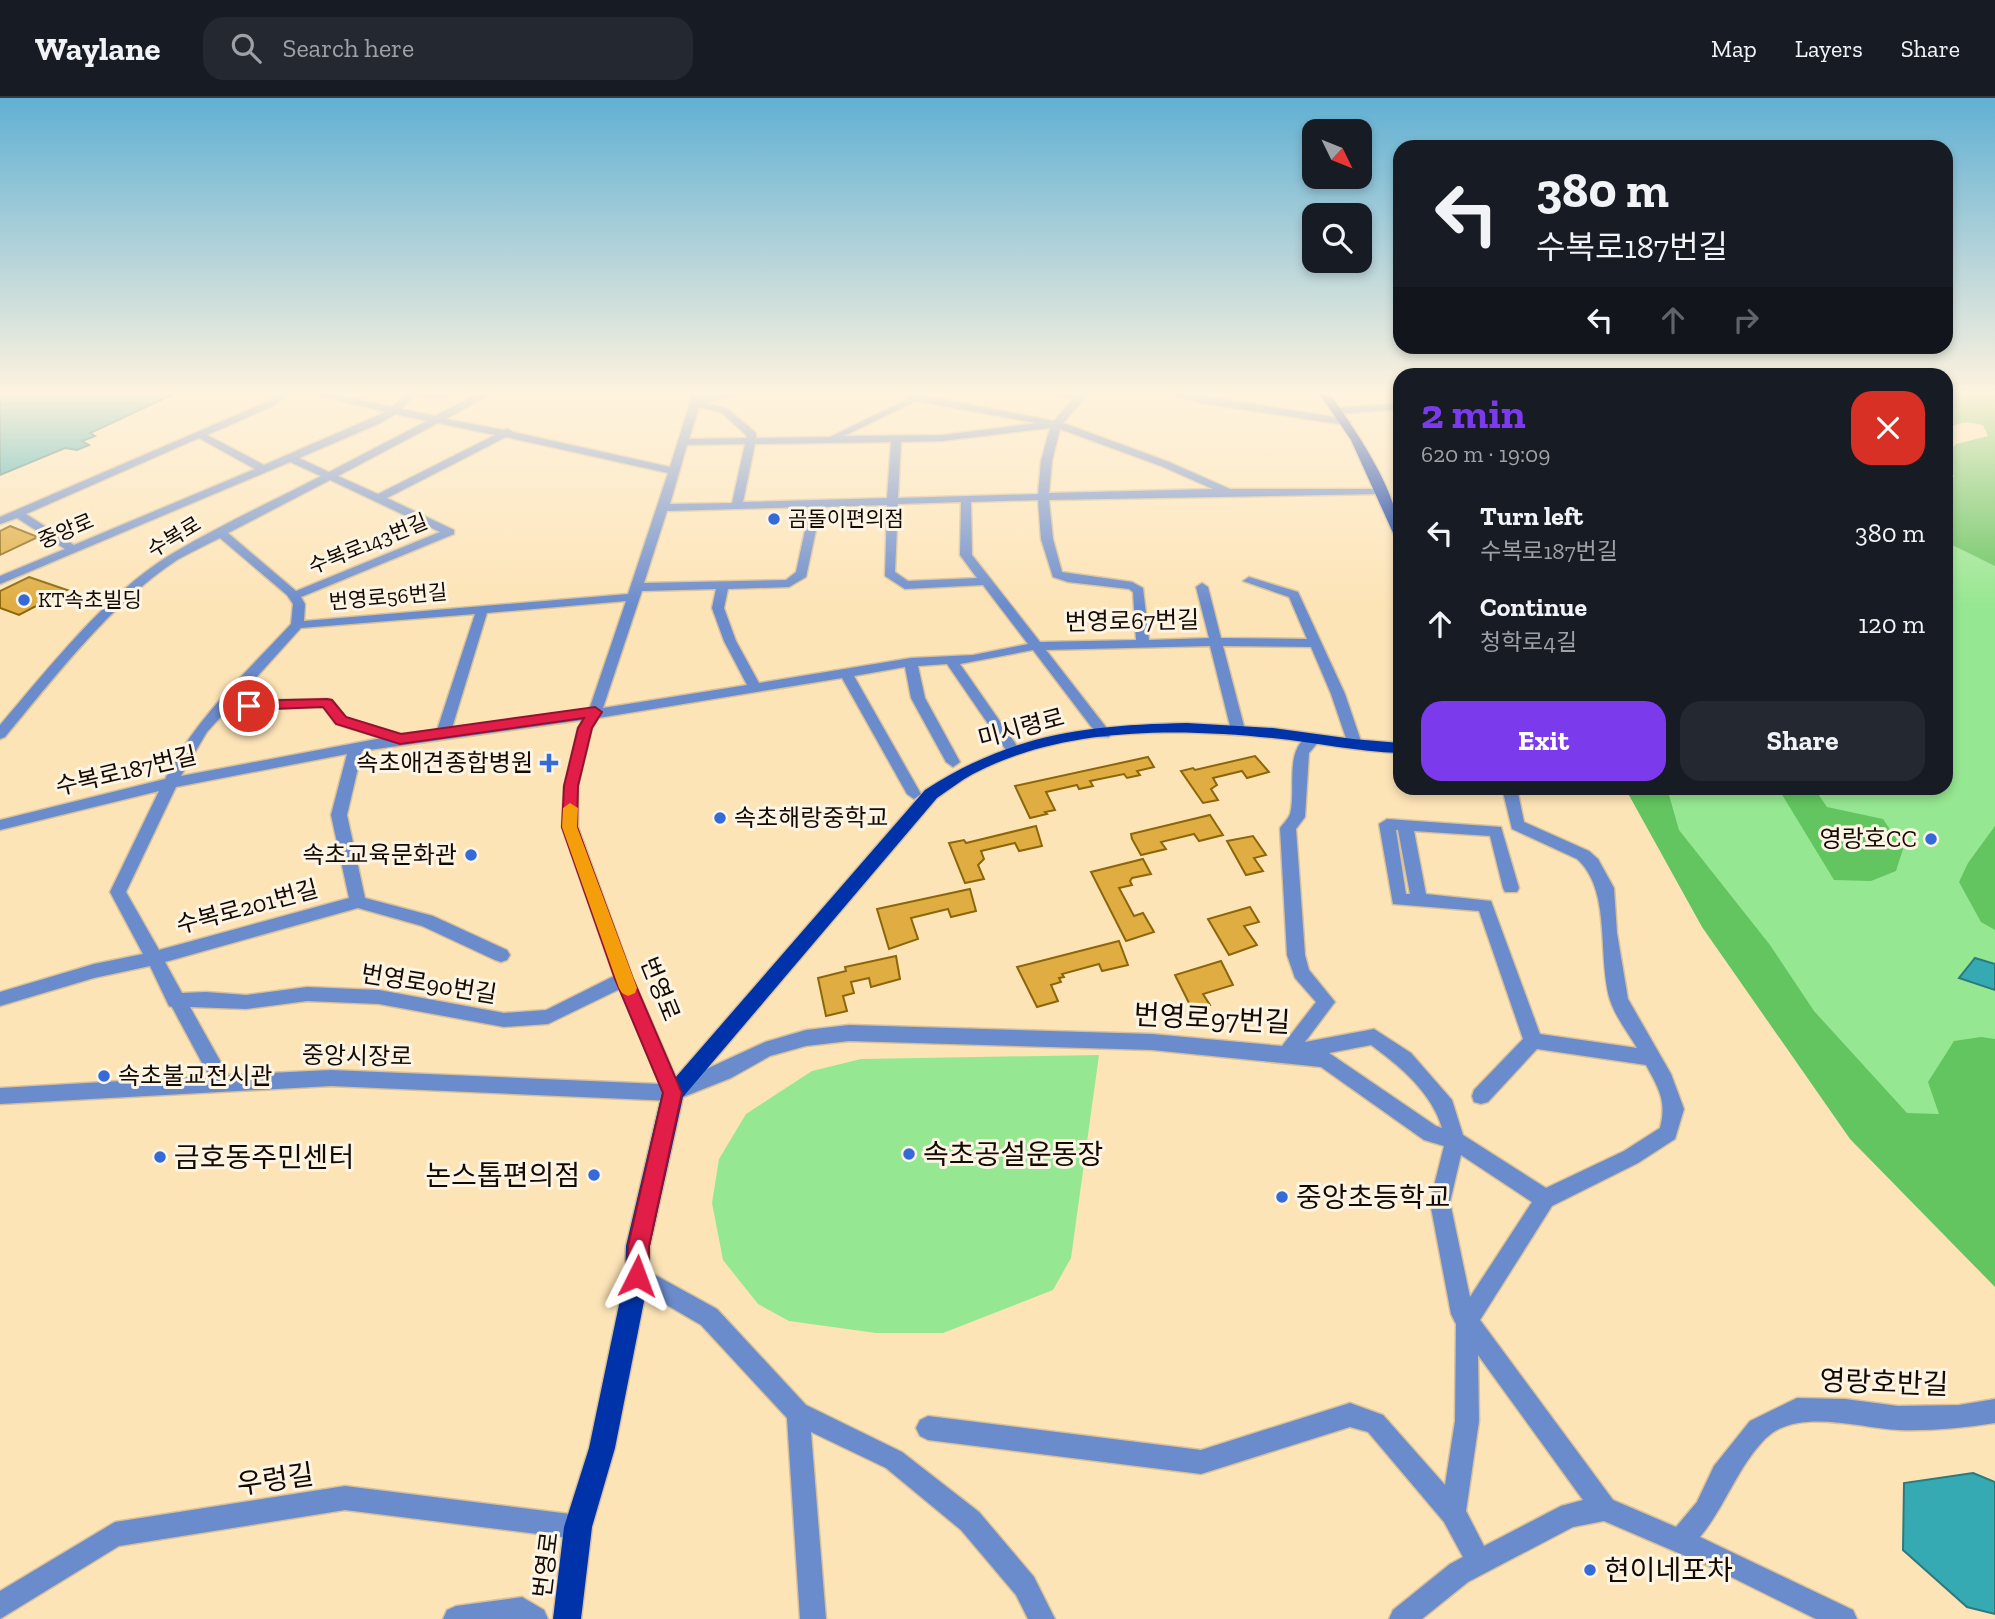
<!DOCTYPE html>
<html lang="en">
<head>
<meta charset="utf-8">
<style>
	:root { --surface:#171b24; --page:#242831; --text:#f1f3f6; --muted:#9ea1a6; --line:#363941; --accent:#7c3aed }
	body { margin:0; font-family:"Zilla Slab","Noto Sans KR",serif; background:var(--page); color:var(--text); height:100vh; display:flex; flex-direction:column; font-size:26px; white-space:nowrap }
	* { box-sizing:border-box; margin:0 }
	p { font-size:23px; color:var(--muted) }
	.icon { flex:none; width:38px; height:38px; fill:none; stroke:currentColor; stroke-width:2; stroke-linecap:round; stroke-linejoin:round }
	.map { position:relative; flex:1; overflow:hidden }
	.sheet { position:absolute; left:1393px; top:270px; width:560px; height:427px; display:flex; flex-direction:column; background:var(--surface); border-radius:21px; box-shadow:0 4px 10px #0003 }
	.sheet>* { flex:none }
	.hud { position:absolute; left:1393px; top:42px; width:560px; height:214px; border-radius:21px; box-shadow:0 4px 10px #0003; background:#171b24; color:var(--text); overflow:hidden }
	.needle { width:46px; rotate:133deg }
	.controls { position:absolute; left:1302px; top:21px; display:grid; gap:14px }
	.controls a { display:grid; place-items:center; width:70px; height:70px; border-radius:14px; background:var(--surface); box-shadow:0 4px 10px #0003; font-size:35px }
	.pin { position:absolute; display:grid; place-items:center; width:60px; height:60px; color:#fff; margin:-30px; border:4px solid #fff; border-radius:50%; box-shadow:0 2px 7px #0007 }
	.me { position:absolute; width:77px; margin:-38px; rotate:3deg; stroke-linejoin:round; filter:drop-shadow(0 0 5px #0008) }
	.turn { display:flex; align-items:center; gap:24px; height:147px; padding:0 28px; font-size:32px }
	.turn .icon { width:91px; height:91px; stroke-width:2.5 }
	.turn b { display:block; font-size:49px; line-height:60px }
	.lanes { display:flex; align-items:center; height:66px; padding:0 28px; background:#0003; justify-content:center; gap:35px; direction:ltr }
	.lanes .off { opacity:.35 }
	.round { display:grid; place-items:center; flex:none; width:74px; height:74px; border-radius:21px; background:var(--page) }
	.summary { display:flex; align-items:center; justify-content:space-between; height:119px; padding:0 28px }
	h1 { font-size:42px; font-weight:700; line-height:52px; color:var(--accent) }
	.button { display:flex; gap:14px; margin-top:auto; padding:14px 28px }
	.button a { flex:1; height:80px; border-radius:21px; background:var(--accent); color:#fff; font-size:28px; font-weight:700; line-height:80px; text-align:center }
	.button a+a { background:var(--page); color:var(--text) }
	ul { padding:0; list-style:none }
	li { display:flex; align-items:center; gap:21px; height:91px; padding:0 28px }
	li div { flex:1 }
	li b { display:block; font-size:26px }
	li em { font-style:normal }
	header { display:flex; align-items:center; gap:42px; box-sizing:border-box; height:98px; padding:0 35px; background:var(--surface); border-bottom:2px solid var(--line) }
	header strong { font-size:33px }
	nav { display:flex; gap:38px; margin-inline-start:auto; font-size:24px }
	.search { width:490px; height:63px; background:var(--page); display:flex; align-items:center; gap:18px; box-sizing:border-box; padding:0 24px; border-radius:21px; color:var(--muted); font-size:26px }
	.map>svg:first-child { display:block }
	.green { fill:#96e791 }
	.forest { fill:#63c55f }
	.water { fill:#36aab3; stroke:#2c7a7d; stroke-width:2 }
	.building { fill:#e0ad42; stroke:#8b660b; stroke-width:2 }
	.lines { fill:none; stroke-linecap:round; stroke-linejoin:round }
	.minor-casing { stroke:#d8c19a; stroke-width:3 }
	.major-casing { stroke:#d8c19a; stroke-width:3 }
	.minor { fill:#6b8ccc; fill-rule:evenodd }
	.major { fill:#0033a9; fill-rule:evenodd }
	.route { fill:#e11d48; stroke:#92132f; stroke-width:2 }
	.slow { fill:#f59e0b }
	.poi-dot { fill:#356ad9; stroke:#fcf4e5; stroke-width:2.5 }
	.labels { text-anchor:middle; stroke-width:6; stroke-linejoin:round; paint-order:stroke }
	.far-poi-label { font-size:21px; fill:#150a00; stroke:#fcf4e5; text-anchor:start }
	.far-street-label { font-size:21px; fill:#150a00; stroke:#fcf4e5 }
	.street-label { font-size:24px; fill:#150a00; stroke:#fcf4e5 }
	.poi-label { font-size:24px; fill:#150a00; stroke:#fcf4e5; text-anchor:end }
	.near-street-label { font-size:28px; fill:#150a00; stroke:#fcf4e5 }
	.near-poi-label { font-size:28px; fill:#150a00; stroke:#fcf4e5; text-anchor:start }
</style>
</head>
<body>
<header>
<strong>Waylane</strong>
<div class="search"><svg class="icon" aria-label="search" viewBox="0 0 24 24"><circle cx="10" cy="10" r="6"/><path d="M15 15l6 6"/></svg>Search here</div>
<nav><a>Map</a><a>Layers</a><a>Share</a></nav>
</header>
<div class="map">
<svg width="1995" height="1521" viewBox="0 0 1995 1521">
	<rect width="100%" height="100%" fill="#fde4b7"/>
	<g class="green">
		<path d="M 1946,440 L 1995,462 L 1995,959 L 1959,1031 L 1908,1032 L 1667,732 L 1655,690 L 1946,690 Z"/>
		<path d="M 1099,957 L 1071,1160 L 1053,1192 L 943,1235 L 876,1235 L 789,1223 L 758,1206 L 723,1162 L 712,1105 L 719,1061 L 746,1016 L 812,973 L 861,961 Z"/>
	</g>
	<g class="forest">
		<path d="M 1946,295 L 1995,295 L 1995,468 L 1946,444 L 1946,379 L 1954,379 L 1946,357 L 1956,346 L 1988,338 L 1983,327 C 1968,323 1959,323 1946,332 Z"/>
		<path d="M 1625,690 L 1667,690 L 1679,732 L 1770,847 L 1814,913 L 1907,1015 L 1939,1016 L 1928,984 L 1954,943 L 1981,939 L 1995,941 L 1995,1189 L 1850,1041 L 1702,829 Z"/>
		<path d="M 1778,690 L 1814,690 L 1827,709 L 1883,721 L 1903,751 L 1896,773 L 1871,783 L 1834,782 Z"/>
		<path d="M 1995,728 L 1995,832 L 1981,824 L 1959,784 L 1968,765 Z"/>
	</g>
	<g class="water">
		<path d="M 0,295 L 176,295 L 90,335 L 95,338 L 82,343 L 89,347 L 77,352 L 65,350 L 0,377 Z"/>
		<path d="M 1975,860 L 1995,866 L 1995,892 L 1959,880 Z"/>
		<path d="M 1973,1375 L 1995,1384 L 1995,1516 L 1967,1509 L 1903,1452 L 1904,1385 Z"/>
	</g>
	<g class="building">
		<path d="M 10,428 L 38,439 L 0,457 L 0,433 Z"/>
		<path d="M 29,479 L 67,492 L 19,517 L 0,510 L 0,493 Z"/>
		<path d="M 1255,658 L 1269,674 L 1247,680 L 1242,673 L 1213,680 L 1217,687 L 1211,691 L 1218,702 L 1203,705 L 1181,673 L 1193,670 L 1195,672 Z"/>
		<path d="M 1148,659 L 1154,669 L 1137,673 L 1140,677 L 1127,680 L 1124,676 L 1090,683 L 1093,688 L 1079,691 L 1077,687 L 1046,694 L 1055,712 L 1045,714 L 1047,716 L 1030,720 L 1015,688 Z"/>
		<path d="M 1210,717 L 1223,737 L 1199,743 L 1194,736 L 1161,744 L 1166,751 L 1141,757 L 1132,741 L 1131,736 Z"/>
		<path d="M 1036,728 L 1042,748 L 1019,753 L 1015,745 L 981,753 L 984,761 L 978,767 L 984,781 L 965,785 L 949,745 L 964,742 L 966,745 Z"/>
		<path d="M 1253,738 L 1266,757 L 1254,760 L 1263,773 L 1246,777 L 1227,743 Z"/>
		<path d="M 1143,761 L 1151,776 L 1132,780 L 1130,783 L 1132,787 L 1119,790 L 1134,818 L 1143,815 L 1154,834 L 1126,843 L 1091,774 Z"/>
		<path d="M 970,791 L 976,813 L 951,819 L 948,811 L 911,820 L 918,841 L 889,851 L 877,811 Z"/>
		<path d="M 1250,809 L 1259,824 L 1244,828 L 1257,847 L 1229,857 L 1208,821 Z"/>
		<path d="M 1119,843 L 1128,867 L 1102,873 L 1099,866 L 1062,876 L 1064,879 L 1059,880 L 1061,884 L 1051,887 L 1058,903 L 1037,909 L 1017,869 Z"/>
		<path d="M 896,858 L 900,881 L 871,889 L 869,880 L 851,884 L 854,895 L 843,898 L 847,913 L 826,918 L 818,880 L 846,873 L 845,869 Z"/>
		<path d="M 1221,863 L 1233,887 L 1203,896 L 1210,907 L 1193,913 L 1175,877 Z"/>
	</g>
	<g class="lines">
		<g class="minor-casing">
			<g id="minor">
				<path d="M 280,295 L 291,295 L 273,308 L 207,337 L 264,367 L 386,314 L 310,295 L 328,295 L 392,309 L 407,295 L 446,296 L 448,298 L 443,301 L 415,297 L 401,311 L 435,318 L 480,295 L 492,295 L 446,321 L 503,332 L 508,331 L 513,334 L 670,369 L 693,295 L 703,295 L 701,300 L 725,295 L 743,295 L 706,305 L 728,311 L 756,335 L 756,340 L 830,339 L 908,301 L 912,295 L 1054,323 L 1073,301 L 1046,295 L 1089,295 L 1063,325 L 1169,364 L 1230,391 L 1382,391 L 1382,395 L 1378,396 L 1049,402 L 1053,441 L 1062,474 L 1132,484 L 1143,490 L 1149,542 L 1209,540 L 1196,489 L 1202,485 L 1208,489 L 1221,540 L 1307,541 L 1289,499 L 1243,483 L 1249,479 L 1298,494 L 1345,596 L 1362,646 L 1360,649 L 1355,651 L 1348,646 L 1331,596 L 1311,549 L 1223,548 L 1245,632 L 1238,637 L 1231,632 L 1210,548 L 1046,552 L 1109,633 L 1111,636 L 1109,639 L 1099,639 L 1033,552 L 960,566 L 1020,652 L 1013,657 L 1008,655 L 947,566 L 918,568 L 925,600 L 960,664 L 953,669 L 946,664 L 911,600 L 905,569 L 854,578 L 921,696 L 914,701 L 907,696 L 842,580 L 598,620 L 592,630 L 578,688 L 578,729 L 633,881 L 678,984 L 765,944 L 806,932 L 849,927 L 1152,936 L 1282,948 L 1316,904 L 1295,880 L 1287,857 L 1280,730 C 1283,726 1288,721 1290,716 C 1297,692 1282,646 1314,636 L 1321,641 L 1309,655 L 1305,719 L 1296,731 L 1305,857 L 1309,872 L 1335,904 L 1305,944 L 1374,931 L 1411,955 L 1452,1002 L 1463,1037 L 1546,1090 L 1624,1053 L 1660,1030 C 1667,1003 1659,991 1646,967 L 1537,951 L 1488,1004 L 1481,1006 L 1474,1004 L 1472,998 L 1474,992 L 1523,941 L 1479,813 L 1393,806 L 1379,726 L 1387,721 L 1501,729 L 1519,790 L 1517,794 L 1505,794 L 1503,790 L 1490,738 L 1414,733 L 1426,796 L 1491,803 L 1540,936 L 1637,950 C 1628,935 1615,918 1610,902 C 1597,858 1612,792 1577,761 L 1512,731 L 1502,690 L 1517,690 L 1524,724 L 1589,753 L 1598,761 L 1614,790 L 1617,835 L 1628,901 L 1671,976 L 1684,1011 L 1675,1041 L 1638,1065 L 1552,1108 L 1480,1222 L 1613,1402 L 1676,1429 L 1697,1404 L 1714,1368 L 1750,1323 L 1797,1300 L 1845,1301 L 1898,1308 L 1959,1307 L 1995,1301 L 1995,1325 C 1963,1330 1931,1333 1899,1332 C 1860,1330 1796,1309 1765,1341 C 1737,1370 1725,1409 1700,1439 L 1853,1512 L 1857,1521 L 1816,1521 L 1711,1469 L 1604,1423 L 1573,1429 L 1468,1484 L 1422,1521 L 1389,1521 L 1393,1512 L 1450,1466 L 1463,1459 L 1444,1424 L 1368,1334 L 1350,1329 L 1201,1376 L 928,1342 L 920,1338 L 916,1330 L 920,1322 L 928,1318 L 1201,1352 L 1350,1305 L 1383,1317 L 1445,1387 L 1455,1323 L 1456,1226 L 1451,1216 L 1430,1104 L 1444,1048 L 1424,1042 L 1321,969 L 1152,952 L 849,943 L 806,948 L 770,958 L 731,980 L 673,1003 L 331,988 L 0,1006 L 0,990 L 209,978 L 172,909 L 169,908 L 150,868 L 94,880 L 0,908 L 0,894 L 94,866 L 143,856 L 110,794 L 159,693 L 0,732 L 0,722 L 165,681 C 194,621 246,575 291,526 L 293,506 L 287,497 L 220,440 C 206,447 191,454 177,462 C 111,505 55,579 5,639 L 0,641 L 0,627 C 48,571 106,496 170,457 C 218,428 271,404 321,378 L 290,364 L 0,486 L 0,478 L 65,451 L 17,420 L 0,426 L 0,419 L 267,304 ZM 916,303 L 1037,325 L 942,337 L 844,338 ZM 699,309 L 722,315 L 747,338 L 746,340 L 689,341 ZM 396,316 L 427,323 L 329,374 L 299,360 L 378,326 ZM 438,325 L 495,337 L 378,396 L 338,378 ZM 1050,330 L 1041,363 L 1038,396 L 898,400 L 901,344 L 942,343 ZM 1060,331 L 1161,368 L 1213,391 L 1049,395 L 1052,363 ZM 506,339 L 668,375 L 628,496 L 304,523 L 305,506 L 301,499 L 454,436 L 454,432 L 387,400 ZM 199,340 L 255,371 L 74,447 L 26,416 ZM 891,344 L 887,400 L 743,404 L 755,346 ZM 745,346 L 732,405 L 670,406 L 687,347 ZM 330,382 L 440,434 L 296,493 L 228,435 ZM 1038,402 L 1041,441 L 1053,479 L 1068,484 L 1129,491 L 1133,494 L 1136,542 L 1040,544 L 972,457 L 971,404 ZM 961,404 L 960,457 L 977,480 L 908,483 L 895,474 L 898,406 ZM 887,407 L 885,478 L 905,491 L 983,487 L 1028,546 L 973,557 L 911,560 L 759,585 L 736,543 L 724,510 L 728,491 L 789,489 L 806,479 L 821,409 ZM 810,409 L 796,474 L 786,482 L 644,485 L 667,413 ZM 716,491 L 712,510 L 724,543 L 747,587 L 603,610 L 642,493 ZM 626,503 L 589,612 L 452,630 L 487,515 ZM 475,516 L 437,632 L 401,636 L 346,620 L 332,602 L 327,601 L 235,603 L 301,530 ZM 323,609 L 336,626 L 382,640 L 181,678 L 207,634 L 227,612 ZM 583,622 L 578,630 L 564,688 L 562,729 L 614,878 L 546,912 L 504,915 L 379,892 L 307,889 L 246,897 L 206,894 L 182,895 L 165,864 L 358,810 L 422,828 L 495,862 L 501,864 L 507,862 L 510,857 L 507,852 L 433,818 L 365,800 L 347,717 L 362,653 ZM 347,656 L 331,717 L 349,800 L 159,852 L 126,794 L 176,689 ZM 1396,732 L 1398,732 L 1410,796 L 1406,796 ZM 620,891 L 660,986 L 331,972 L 228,977 L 190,909 L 246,911 L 307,903 L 379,906 L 504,929 L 548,926 ZM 1371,947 C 1400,968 1432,995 1442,1030 L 1436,1028 L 1329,955 ZM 1461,1057 L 1532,1104 L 1470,1199 L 1450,1104 ZM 1478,1257 L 1583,1402 L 1561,1408 L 1484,1448 L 1466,1413 L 1479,1323 Z"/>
				<path d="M 1169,295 L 1185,295 L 1346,321 L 1351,324 L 1346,327 L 1200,305 Z"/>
				<path d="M 1312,295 L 1324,295 L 1319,298 Z"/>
				<path d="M 1400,305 L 1400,311 L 1339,316 L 1334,313 L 1339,310 Z"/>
				<path d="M 637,1167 L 717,1211 L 806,1307 L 902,1354 L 979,1414 L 1034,1479 L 1055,1521 L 1028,1521 L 1016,1497 L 961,1432 L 886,1370 L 811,1334 L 826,1521 L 800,1521 L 787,1320 L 701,1227 L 629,1185 L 626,1178 L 629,1171 Z"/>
				<path d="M 345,1388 L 578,1417 L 587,1420 L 590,1429 L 587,1438 L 578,1441 L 345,1412 L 119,1448 L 0,1521 L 0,1493 L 115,1424 Z"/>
				<path d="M 522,1499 L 544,1512 L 548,1521 L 443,1521 L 447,1512 L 456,1508 Z"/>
			</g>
		</g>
		<g class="major-casing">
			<g id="major">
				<path d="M 1319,295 L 1329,295 C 1355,331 1400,396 1400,441 L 1394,437 L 1351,342 Z"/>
				<path d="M 1187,625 L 1273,630 L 1353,641 L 1400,645 L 1400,655 C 1357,654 1315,644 1272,640 C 1174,630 1062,629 973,676 C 960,683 949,692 937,700 L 683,999 L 650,1148 L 649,1178 L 615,1350 L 592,1429 L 581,1521 L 553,1521 L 564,1429 L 589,1350 L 625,1178 L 626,1148 L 662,995 L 925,692 C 1011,636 1087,627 1187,625 Z"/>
			</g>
		</g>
		<use href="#minor" class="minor"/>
		<use href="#major" class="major"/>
	</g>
	<linearGradient id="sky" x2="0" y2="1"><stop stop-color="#61b0d3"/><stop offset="0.58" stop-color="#fef3df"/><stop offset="1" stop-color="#fef3df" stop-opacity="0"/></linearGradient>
	<rect width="1995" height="508" fill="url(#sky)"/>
	<path class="route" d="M 327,601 L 332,602 L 346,619 L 401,636 L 595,609 L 602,614 L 592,630 L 578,688 L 577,729 L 633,881 L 682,995 L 649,1148 L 648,1178 L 645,1186 L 637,1189 L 630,1186 L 627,1178 L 628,1148 L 663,995 L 615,881 L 562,729 L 564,688 L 578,630 L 584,620 L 400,646 L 336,626 L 323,609 L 249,612 L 242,608 L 249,603 Z"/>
	<path class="slow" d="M 570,705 L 578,710 L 577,729 L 637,890 L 635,895 L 628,898 L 622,895 L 619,890 L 562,729 L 563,710 Z"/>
	<g class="poi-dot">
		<circle cx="774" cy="421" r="7"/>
		<circle cx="24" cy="502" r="7"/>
		<path d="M545.5 654.5h7v7h7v7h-7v7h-7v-7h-7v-7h7z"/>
		<circle cx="720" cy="720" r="7"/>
		<circle cx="1931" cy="741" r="7"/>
		<circle cx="471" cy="757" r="7"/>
		<circle cx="104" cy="978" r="7"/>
		<circle cx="909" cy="1056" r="7"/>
		<circle cx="160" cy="1059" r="7"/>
		<circle cx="594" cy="1077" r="7"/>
		<circle cx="1282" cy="1099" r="7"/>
		<circle cx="1590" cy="1472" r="7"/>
	</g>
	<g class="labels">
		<g class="far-poi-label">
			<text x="788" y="428">곰돌이편의점</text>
			<text x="38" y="509">KT속초빌딩</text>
		</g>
		<g class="far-street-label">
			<text transform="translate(66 433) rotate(-23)" y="7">중앙로</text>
			<text transform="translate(174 439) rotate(-31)" y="7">수복로</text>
			<text transform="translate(368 446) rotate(-22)" y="7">수복로143번길</text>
			<text transform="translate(388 499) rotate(-5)" y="7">번영로56번길</text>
		</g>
		<g class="street-label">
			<text transform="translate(1132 523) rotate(-1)" y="8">번영로67번길</text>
			<text transform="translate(1021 630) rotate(-15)" y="8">미시령로</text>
			<text transform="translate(126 673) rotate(-13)" y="8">수복로187번길</text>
			<text transform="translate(247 809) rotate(-15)" y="8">수복로201번길</text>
			<text transform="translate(429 886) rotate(9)" y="8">번영로90번길</text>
			<text transform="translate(660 891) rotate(68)" y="8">번영로</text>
			<text transform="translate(357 958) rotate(1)" y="8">중앙시장로</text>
			<text transform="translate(546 1467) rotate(-83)" y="8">번영로</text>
		</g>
		<g class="poi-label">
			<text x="533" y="673">속초애견종합병원</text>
			<text x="734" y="728" text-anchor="start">속초해랑중학교</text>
			<text x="1917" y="749">영랑호CC</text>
			<text x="457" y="765">속초교육문화관</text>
			<text x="118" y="986" text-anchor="start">속초불교전시관</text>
		</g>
		<g class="near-street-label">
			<text transform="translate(1212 920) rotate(3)" y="10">번영로97번길</text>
			<text transform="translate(1884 1284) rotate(2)" y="10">영랑호반길</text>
			<text transform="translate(275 1381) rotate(-8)" y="10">우렁길</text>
		</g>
		<g class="near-poi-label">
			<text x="923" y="1066">속초공설운동장</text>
			<text x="174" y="1069">금호동주민센터</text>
			<text x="580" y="1087" text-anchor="end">논스톱편의점</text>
			<text x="1296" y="1109">중앙초등학교</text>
			<text x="1604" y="1482">현이네포차</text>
		</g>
	</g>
</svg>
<div class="controls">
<a><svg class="needle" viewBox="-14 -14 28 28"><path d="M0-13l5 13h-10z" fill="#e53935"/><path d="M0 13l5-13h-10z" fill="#9ea1a6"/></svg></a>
<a><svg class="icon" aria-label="search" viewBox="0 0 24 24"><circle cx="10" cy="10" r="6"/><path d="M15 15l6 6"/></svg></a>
</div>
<div class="pin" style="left:249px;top:608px;background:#d93025"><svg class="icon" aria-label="arrive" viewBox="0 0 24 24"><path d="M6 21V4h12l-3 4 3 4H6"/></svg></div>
<svg class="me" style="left:637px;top:1178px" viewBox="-20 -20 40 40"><path d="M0-17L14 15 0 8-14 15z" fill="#e11d48" stroke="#fff" stroke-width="4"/></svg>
<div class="hud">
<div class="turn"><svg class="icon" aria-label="left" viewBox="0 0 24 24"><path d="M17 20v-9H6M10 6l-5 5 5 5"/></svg><div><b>380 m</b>수복로187번길</div></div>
<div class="lanes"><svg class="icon" aria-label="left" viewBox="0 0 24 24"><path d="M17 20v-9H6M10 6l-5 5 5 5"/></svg><svg class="icon off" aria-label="ahead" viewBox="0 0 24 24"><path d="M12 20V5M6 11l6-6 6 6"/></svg><svg class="icon off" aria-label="right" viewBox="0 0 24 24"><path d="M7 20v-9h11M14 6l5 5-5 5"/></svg></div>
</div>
<section class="sheet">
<div class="summary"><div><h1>2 min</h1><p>620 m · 19:09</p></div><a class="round" style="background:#d93025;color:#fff"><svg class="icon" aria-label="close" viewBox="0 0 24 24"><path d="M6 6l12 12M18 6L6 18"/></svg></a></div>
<ul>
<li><svg class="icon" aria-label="left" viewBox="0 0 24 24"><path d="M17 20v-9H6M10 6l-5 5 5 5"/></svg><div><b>Turn left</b><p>수복로187번길</p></div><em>380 m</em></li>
<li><svg class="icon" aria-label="ahead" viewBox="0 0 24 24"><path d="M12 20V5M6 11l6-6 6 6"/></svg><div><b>Continue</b><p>청학로4길</p></div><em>120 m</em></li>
</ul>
<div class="button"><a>Exit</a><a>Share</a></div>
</section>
</div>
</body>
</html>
